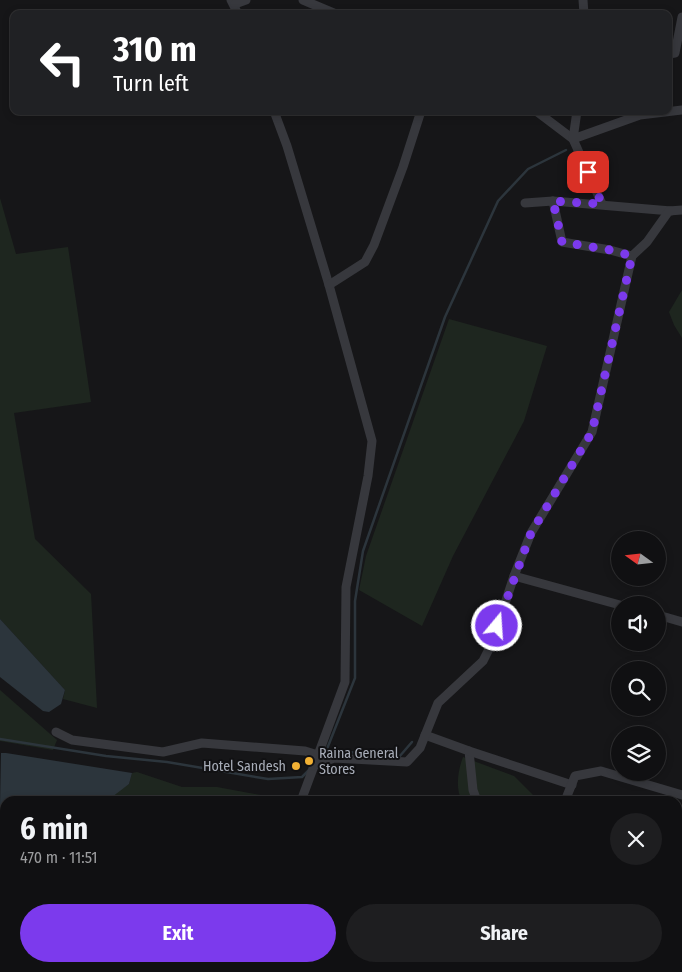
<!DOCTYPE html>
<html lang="en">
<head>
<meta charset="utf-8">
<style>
	:root { --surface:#101012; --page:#1e1e20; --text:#f1f3f6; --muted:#9c9d9f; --line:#303032; --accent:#7c3aed }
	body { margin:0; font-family:"Fira Sans Condensed",sans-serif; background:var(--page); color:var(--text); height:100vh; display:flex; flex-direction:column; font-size:19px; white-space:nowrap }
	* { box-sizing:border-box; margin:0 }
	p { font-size:16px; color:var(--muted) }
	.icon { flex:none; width:28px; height:28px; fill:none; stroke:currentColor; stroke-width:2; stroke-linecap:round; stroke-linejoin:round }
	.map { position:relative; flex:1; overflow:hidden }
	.sheet { position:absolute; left:0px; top:796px; width:682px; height:176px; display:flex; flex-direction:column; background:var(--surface); border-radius:15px 15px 0 0; box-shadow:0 2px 8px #0003,0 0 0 1px var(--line) }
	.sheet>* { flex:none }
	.banner { position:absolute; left:10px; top:10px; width:662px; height:105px; border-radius:10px; box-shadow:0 2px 8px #0003,0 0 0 1px var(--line); background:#202124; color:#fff; overflow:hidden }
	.needle { width:32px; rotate:285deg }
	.fabs { position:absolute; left:611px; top:531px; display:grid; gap:10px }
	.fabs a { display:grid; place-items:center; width:55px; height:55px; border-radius:50%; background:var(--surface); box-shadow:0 2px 8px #0003,0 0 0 1px var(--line); font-size:25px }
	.pin { position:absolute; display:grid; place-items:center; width:42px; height:42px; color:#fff; margin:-21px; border-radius:10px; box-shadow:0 2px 8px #0006 }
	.me { position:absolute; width:55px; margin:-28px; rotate:18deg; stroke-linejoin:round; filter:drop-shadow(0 0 4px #0008) }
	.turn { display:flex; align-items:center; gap:18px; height:105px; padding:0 20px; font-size:22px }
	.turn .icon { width:65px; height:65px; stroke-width:2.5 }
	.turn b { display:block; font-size:35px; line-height:42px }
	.round { display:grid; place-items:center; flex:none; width:52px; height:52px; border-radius:26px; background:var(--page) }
	.summary { display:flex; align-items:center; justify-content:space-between; height:85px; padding:0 20px }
	h1 { font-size:30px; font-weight:700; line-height:38px }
	.primary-button { display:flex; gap:10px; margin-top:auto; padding:10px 20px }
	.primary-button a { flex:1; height:58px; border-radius:30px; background:var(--accent); color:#fff; font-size:20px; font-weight:700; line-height:58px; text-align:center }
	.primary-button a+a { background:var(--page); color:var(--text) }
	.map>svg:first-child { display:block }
	.green { fill:#1e261f }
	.water { fill:#2c353c }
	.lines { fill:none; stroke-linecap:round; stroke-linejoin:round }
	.stream { stroke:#2c353c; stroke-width:2.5 }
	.minor { stroke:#37383d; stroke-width:9 }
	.route { stroke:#7c3aed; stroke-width:9; stroke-dasharray:0 16.2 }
	.poi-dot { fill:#f2b134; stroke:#111113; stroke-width:2 }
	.labels { text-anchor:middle; stroke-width:4; stroke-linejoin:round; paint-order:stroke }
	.poi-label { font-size:14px; fill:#a8adb8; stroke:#111113; text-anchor:start }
</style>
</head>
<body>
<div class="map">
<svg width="682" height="972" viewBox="0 0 682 972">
	<rect width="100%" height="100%" fill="#161618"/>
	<g class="green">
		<path d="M 0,198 L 16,254 L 68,247 L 91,402 L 14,413 L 35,539 L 91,594 L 97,708 L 63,699 L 65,690 L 0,619 Z"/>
		<path d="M 682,290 L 682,338 L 674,325 L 669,312 Z"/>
		<path d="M 449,319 L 547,346 L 524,421 L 453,556 L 422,626 L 359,590 L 366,556 Z"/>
		<path d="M 0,690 L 57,740 L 53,750 L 0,741 Z"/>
		<path d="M 463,757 L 514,776 L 537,799 L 547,801 L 462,801 C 455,789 458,770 463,757 Z"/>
		<path d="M 137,772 L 182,787 L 217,787 L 287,800 L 287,801 L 9,801 C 41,790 69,798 102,801 L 129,784 L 132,773 Z"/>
		<path d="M 5,803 L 5,968 L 242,968 L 242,972 L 0,972 L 0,806 Z"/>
		<path d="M 678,811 L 682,812 L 682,972 L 487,972 L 489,968 L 678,968 Z"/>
	</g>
	<g class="water">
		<path d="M 0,619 L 65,690 L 61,704 L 49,712 L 43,711 L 0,677 Z"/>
		<path d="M 1,753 L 6,753 L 132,773 L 129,784 L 112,797 L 102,801 L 64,795 L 28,797 L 5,801 L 0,806 Z"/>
	</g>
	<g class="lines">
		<g class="stream">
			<path d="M 0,739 L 106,756 L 167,762 L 268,779 L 302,777 L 309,770"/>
			<path d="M 325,754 L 339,751 L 399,757 L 412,742"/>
			<path d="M 321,757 L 325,754 L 355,678 L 355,601 L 363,551 L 445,317 L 498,201 L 528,169 L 566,150"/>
		</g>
		<g class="minor">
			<path d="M 231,0 L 238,14"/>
			<path d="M 303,0 L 336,14"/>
			<path d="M 583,0 L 584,14"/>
			<path d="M 235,4 L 246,0"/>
			<path d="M 669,54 L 675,53 L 682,17"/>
			<path d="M 274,111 L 287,146 L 329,285 L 372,441 L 368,476 L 346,587 L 345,682 L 301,801"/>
			<path d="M 536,111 L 573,139 L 602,204"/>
			<path d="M 577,111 L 573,139 L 640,115 L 682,110"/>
			<path d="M 553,201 L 562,242 L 610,250 L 632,256"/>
			<path d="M 525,203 L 553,201 L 671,211"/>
			<path d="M 329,285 L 365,262 L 374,245 L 403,167 L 421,111"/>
			<path d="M 514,576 L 620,605"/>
			<path d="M 658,615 L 682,622"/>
			<path d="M 56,732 L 72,740 L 163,752 L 202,743 L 305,751 L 318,755"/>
			<path d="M 425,735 L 469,751 L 473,790 L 477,801"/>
			<path d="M 469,751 L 572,785"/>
			<path d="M 313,766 L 334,758 L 407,762 L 420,748 L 438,703 L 483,661 L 492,643 L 514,576 L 531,533 L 592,432 L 632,256 L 647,242 L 669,211 L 682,210"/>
			<path d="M 565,801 L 575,776 L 601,771 L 682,795"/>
			<path d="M 320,968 L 334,972"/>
			<path d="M 277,972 L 277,968"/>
			<path d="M 416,972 L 418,968"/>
			<path d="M 476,972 L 478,968"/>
		</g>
	</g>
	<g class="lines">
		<path class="route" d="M 497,626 L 531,533 L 592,432 L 632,256 L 610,250 L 562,242 L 553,201 L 602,204 L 588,172"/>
	</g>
	<g class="poi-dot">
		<circle cx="309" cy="761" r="5"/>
		<circle cx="296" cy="766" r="5"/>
	</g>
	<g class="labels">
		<g class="poi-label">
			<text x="319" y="758">Raina General<tspan x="319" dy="16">Stores</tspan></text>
			<text x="286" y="771" text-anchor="end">Hotel Sandesh</text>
		</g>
	</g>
</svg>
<div class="fabs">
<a><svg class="needle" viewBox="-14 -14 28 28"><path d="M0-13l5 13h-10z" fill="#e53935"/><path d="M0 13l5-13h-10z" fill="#9c9d9f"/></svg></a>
<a><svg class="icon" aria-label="sound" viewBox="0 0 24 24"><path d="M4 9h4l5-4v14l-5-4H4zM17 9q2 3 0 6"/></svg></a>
<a><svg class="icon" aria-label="search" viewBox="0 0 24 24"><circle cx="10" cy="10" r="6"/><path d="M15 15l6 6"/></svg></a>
<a><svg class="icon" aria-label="layers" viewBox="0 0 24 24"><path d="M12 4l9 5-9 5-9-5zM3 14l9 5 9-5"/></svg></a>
</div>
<div class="pin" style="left:588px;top:172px;background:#d93025"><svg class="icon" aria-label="arrive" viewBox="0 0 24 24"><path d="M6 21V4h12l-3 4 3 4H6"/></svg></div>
<svg class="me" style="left:497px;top:626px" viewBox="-20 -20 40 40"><circle r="17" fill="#7c3aed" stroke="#fff" stroke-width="3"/><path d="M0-11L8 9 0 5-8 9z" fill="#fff"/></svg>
<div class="banner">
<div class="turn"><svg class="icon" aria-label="left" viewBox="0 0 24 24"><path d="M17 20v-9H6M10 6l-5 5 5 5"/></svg><div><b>310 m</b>Turn left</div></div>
</div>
<section class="sheet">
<div class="summary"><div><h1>6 min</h1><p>470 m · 11:51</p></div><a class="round"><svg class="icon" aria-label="close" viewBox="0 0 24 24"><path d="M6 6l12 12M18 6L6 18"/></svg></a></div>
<div class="primary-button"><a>Exit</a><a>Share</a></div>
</section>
</div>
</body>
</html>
